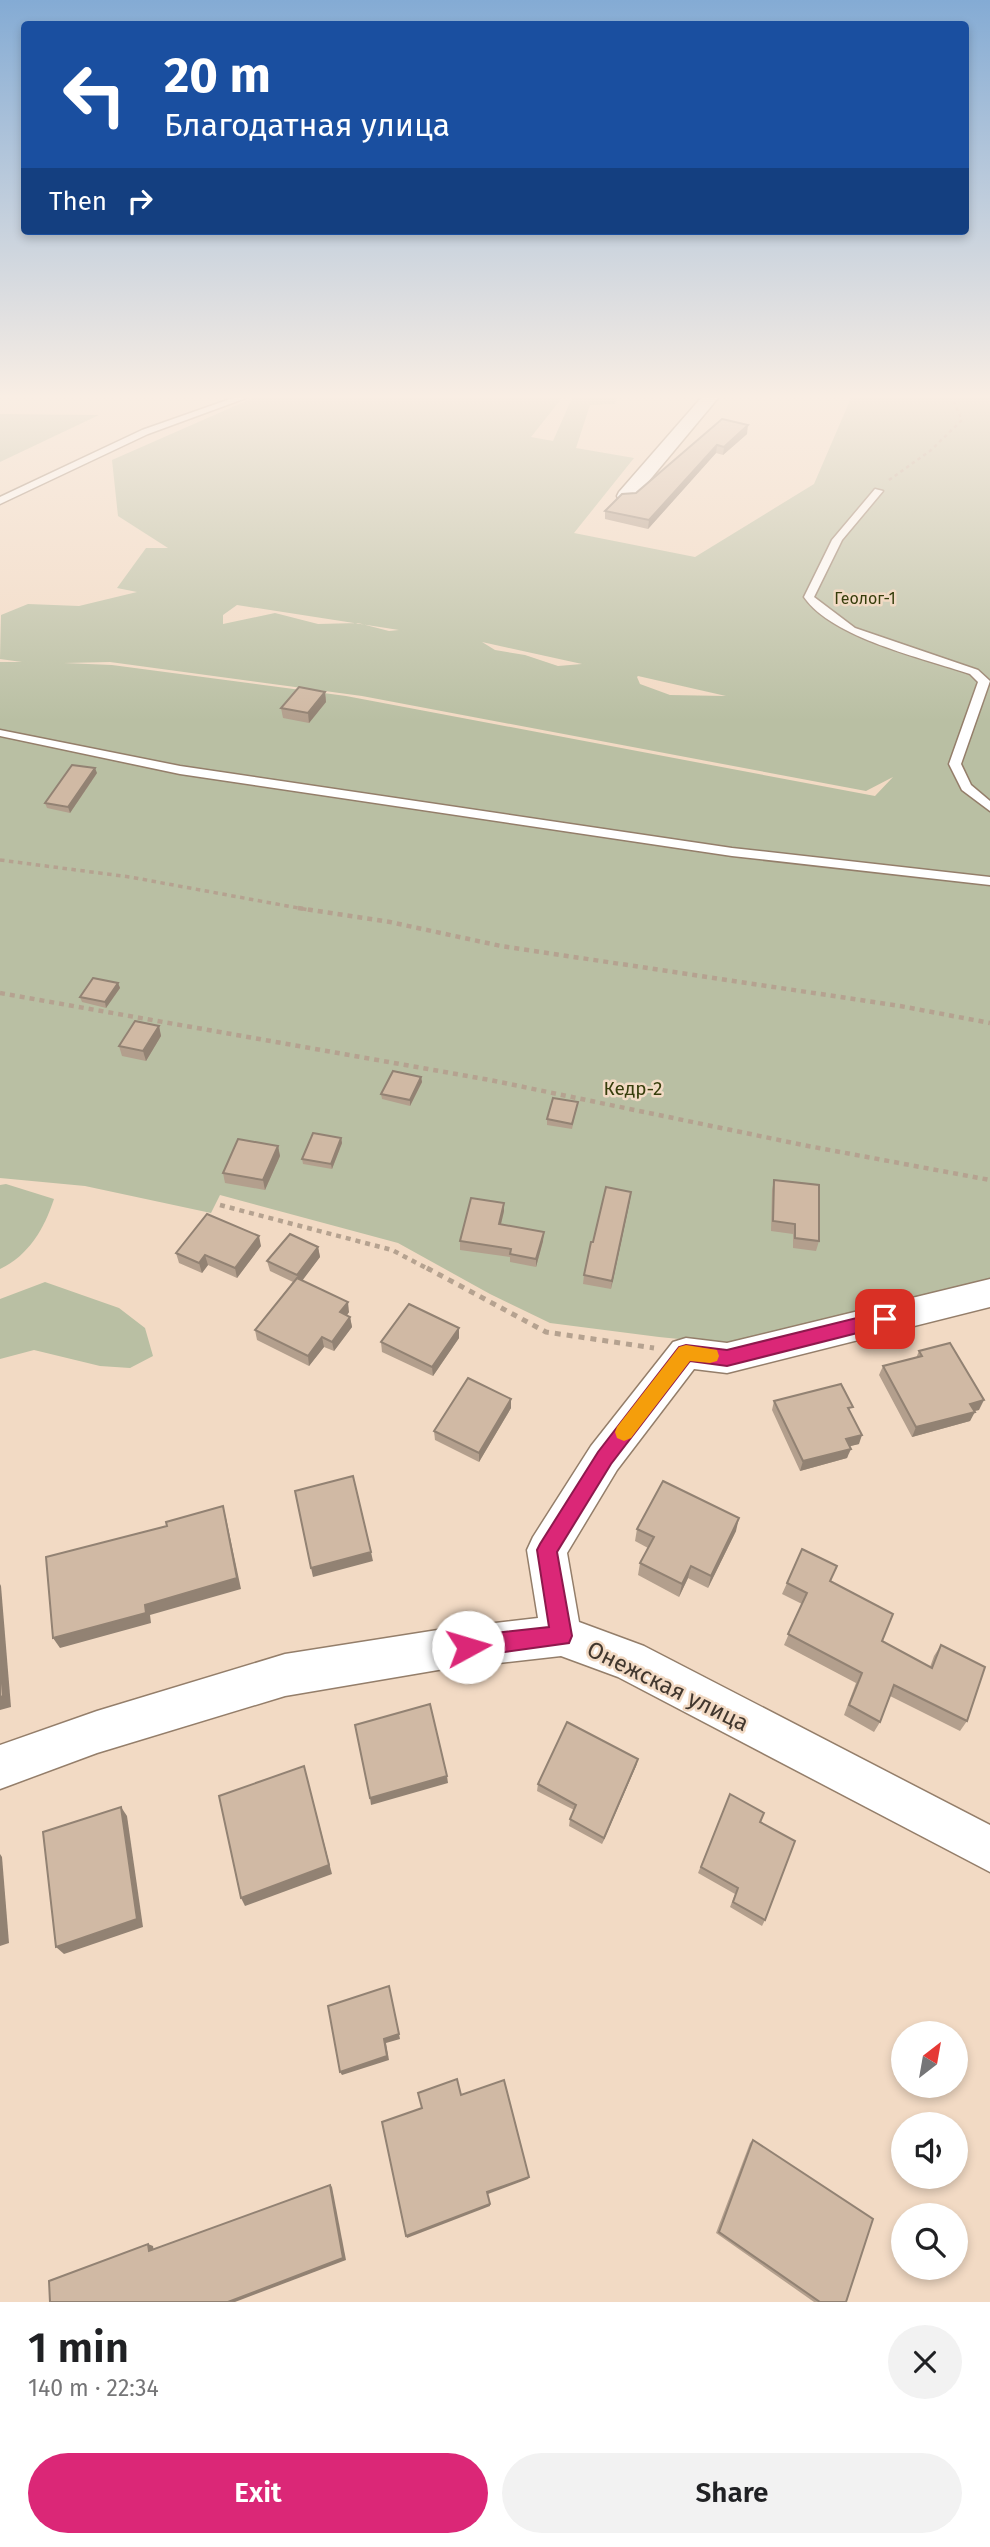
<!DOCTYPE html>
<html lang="en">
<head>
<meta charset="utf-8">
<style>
	:root { --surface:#fff; --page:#f2f2f2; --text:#202124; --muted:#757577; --accent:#db2777 }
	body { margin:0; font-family:"Fira Sans",sans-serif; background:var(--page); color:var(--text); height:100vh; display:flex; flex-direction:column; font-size:26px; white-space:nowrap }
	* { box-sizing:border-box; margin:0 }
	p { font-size:23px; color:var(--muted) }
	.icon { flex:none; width:38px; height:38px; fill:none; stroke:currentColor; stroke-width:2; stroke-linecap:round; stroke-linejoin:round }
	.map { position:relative; height:2302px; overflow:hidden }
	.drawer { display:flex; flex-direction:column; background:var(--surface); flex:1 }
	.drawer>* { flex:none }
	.hud { position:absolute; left:21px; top:21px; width:948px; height:214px; border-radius:7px; box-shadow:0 4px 10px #0003; background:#1a4fa0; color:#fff; overflow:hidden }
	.needle { width:46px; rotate:31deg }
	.controls { position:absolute; left:891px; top:2021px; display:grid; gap:14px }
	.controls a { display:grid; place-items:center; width:77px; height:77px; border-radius:50%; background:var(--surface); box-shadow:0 4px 10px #0003; font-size:35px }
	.pin { position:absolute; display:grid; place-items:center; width:60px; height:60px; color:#fff; margin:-30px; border-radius:14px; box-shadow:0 4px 10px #0006 }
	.me { position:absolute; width:77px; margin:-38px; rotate:84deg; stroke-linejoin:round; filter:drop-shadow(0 0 5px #0008) }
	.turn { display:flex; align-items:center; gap:24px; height:147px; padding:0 28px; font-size:32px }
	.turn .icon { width:91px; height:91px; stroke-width:2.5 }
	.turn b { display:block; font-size:49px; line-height:60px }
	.then { display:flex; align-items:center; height:66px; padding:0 28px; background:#0003; gap:14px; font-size:26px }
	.round { display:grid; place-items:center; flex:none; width:74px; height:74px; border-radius:37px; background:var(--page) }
	.summary { display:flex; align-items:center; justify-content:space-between; height:119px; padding:0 28px }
	h1 { font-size:42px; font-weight:600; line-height:52px }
	.action { display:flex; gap:14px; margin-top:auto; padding:14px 28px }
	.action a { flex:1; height:80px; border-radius:42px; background:var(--accent); color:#fff; font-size:28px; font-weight:600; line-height:80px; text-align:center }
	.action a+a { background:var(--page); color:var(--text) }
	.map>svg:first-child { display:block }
	.green { fill:#b9bfa3; fill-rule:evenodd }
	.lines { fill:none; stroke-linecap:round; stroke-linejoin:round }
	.service-casing { stroke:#947e6a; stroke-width:3 }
	.minor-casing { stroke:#947e6a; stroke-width:3 }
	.path-far3 { stroke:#b5a290; stroke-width:2.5; stroke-dasharray:3.5 3.5; stroke-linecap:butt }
	.path-far2 { stroke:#b5a290; stroke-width:3.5; stroke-dasharray:4.5 4.5; stroke-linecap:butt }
	.path-far1 { stroke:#b5a290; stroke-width:4.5; stroke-dasharray:5 5; stroke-linecap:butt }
	.path { stroke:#b5a290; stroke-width:5; stroke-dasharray:6 6; stroke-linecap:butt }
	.service { fill:#fff; fill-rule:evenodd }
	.minor { fill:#fff; fill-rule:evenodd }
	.wall { fill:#b39f8d }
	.shaded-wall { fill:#928273 }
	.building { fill:#d0b9a4; stroke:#928273; stroke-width:2 }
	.route { fill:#db2777; stroke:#8e194d; stroke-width:2 }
	.slow { fill:#f59e0b }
	.labels { text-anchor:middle; stroke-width:5; stroke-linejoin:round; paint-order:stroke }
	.far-park-label { font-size:16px; fill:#363d0b; stroke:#f2dac4 }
	.park-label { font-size:19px; fill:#363d0b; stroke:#f2dac4 }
	.near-street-label { font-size:23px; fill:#41372e; stroke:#f2dac4 }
</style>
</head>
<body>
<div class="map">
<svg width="990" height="2302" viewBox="0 0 990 2302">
	<rect width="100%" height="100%" fill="#f2dac4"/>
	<g class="green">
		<path d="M 253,398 L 562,398 L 531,437 L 553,441 L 572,398 L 617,398 L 615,404 L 590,405 L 576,448 L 634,458 L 574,533 L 695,557 L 814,484 L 851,398 L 990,398 L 990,877 L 732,848 L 183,767 L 0,729 L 0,662 L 22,662 L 0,659 L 1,615 L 28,604 L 79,606 L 137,592 L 117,588 L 146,548 L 168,548 L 118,516 L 112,460 ZM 237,605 L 399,630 L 389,631 L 358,623 L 318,624 L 275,613 L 223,624 L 223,615 ZM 482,642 L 582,664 L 558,666 L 525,655 L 495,650 ZM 110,662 L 362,696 L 866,791 L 893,777 L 875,796 L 346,696 L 112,665 L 64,663 ZM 637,677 L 638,676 L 726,696 L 670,695 L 640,684 Z"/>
		<path d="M 0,414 L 99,415 L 0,462 Z"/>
		<path d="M 0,736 L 177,774 L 732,856 L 990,885 L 990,1281 L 729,1344 L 659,1337 L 550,1323 L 490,1294 L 398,1243 L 220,1195 L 211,1213 L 85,1186 L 0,1178 Z"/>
		<path d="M 6,1184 L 54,1199 C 44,1229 29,1255 0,1269 L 0,1185 Z"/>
		<path d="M 45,1282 L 119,1308 L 145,1328 L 153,1356 L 130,1368 L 100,1366 L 34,1350 L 0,1359 L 0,1299 Z"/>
	</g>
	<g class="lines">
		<g class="service-casing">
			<g id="service">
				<path d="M 233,398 L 246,398 L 148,434 L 0,504 L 0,497 L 142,430 Z"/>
				<path d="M 875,489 L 883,491 L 842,540 L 814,597 L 855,628 L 978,670 L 990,681 L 961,764 L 971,785 L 990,801 L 990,811 L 962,790 L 949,764 L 978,682 L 970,674 C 923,658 832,638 804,597 L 832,540 Z"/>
				<path d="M 0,730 L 180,766 L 732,848 L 990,877 L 990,885 L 732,856 L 180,774 L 0,736 Z"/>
			</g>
		</g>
		<g class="minor-casing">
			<g id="minor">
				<path d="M 701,398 L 718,398 L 633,500 L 619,500 L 617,496 L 619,492 Z"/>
				<path d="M 990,1279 L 990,1307 L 727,1373 L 694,1369 L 617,1470 L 567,1553 L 579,1622 L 644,1646 L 990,1825 L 990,1872 L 618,1677 L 561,1656 L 444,1669 L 285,1696 L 97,1753 L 0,1789 L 0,1745 L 97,1711 L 285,1654 L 444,1629 L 538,1618 L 527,1550 L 533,1537 L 591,1446 L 673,1342 L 686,1338 L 727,1343 Z"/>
			</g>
		</g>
		<path class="path-far3" d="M 889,480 L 930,451 L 962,420 L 952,398"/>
		<path class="path-far2" d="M 0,860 L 130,877 L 309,910"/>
		<g class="path-far1">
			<path d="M 298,908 L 390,922 L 501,946 L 900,1006 L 990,1023"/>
			<path d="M 0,993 L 490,1080 L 808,1146 L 990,1180"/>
			<path d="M 220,1205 L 392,1250 L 430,1270"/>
		</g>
		<path class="path" d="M 427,1268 L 546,1332 L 654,1348"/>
		<use href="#service" class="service"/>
		<use href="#minor" class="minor"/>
	</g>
	<g class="wall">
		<path d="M 722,419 L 747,434 L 723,455 L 716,453 L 648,529 L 605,519 L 605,511 L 636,493 Z"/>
		<path d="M 325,692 L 326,702 L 309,723 L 283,718 L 281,708 Z"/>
		<path d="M 97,773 L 70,813 L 47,808 L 45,803 Z"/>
		<path d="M 118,983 L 120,988 L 106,1008 L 82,1002 L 80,997 Z"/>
		<path d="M 159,1026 L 161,1036 L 146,1061 L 122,1056 L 119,1046 Z"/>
		<path d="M 421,1077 L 422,1082 L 410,1106 L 382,1099 L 381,1094 Z"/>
		<path d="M 578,1102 L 572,1129 L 547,1125 L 547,1119 Z"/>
		<path d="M 341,1138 L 342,1143 L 332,1169 L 303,1164 L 302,1159 Z"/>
		<path d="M 278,1146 L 280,1156 L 265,1190 L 225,1183 L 223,1173 Z"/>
		<path d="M 774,1180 L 819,1241 L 816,1251 L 793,1248 L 793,1234 L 771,1231 L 772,1190 Z"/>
		<path d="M 630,1200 L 611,1289 L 583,1284 L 584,1275 Z"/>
		<path d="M 504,1211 L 501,1224 L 543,1241 L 536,1267 L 510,1262 L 510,1257 L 460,1250 L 460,1241 Z"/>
		<path d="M 261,1246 L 237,1278 L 208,1265 L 202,1273 L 179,1263 L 176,1253 Z"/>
		<path d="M 318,1247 L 320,1257 L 302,1280 L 349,1312 L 347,1315 L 350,1317 L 352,1327 L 334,1351 L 324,1347 L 309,1366 L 257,1340 L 255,1330 L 293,1282 L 270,1271 L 267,1261 Z"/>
		<path d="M 459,1338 L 433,1376 L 382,1352 L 381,1342 Z"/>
		<path d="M 919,1351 L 979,1410 L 974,1411 L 970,1421 L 912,1437 L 879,1375 L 883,1366 L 916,1358 Z"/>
		<path d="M 511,1399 L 511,1408 L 479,1462 L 435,1440 L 434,1431 Z"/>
		<path d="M 774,1401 L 851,1413 L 859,1444 L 850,1446 L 847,1458 L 800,1471 L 772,1410 Z"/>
		<path d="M 637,1529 L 736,1531 L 708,1588 L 688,1578 L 679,1597 L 638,1575 L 640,1563 L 648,1548 L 635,1541 Z"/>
		<path d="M 830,1582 L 882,1641 L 930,1667 L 934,1656 L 941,1645 L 967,1721 L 960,1731 L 890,1696 L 880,1722 L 874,1732 L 844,1715 L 856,1683 L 784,1645 L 802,1604 L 782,1594 L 787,1583 Z"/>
		<path d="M 638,1759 L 636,1766 L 602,1844 L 569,1826 L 570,1819 L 574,1810 L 537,1791 L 538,1784 Z"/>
		<path d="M 730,1794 L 760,1822 L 765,1920 L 762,1926 L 730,1907 L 735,1894 L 698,1873 Z"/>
		<path d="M 753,2140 L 846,2302 L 814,2302 L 716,2233 L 750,2143 Z"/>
	</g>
	<g class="shaded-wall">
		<path d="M 748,425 L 747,434 L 723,455 L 724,447 Z"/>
		<path d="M 717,445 L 716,453 L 648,529 L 649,520 Z"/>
		<path d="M 325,692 L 326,702 L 309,723 L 308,713 Z"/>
		<path d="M 95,768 L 97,773 L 70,813 L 68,807 Z"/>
		<path d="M 118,983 L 120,988 L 106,1008 L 105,1002 Z"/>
		<path d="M 159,1026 L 161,1036 L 146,1061 L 143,1051 Z"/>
		<path d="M 421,1077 L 422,1082 L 410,1106 L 410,1100 Z"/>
		<path d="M 341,1138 L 342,1143 L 332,1169 L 331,1164 Z"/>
		<path d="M 278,1146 L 280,1156 L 265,1190 L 263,1180 Z"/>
		<path d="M 631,1192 L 630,1200 L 611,1289 L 612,1281 Z"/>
		<path d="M 504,1203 L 504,1211 L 499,1232 L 499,1224 Z"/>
		<path d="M 544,1232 L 543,1241 L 536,1267 L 536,1259 Z"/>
		<path d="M 259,1236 L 261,1246 L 237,1278 L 235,1268 Z"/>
		<path d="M 318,1247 L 320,1257 L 299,1285 L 297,1275 Z"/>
		<path d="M 205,1255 L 208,1265 L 202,1273 L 199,1263 Z"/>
		<path d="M 348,1302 L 349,1312 L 342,1322 L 340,1312 Z"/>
		<path d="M 350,1317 L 352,1327 L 334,1351 L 332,1342 Z"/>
		<path d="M 459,1328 L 459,1338 L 433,1376 L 432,1367 Z"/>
		<path d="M 322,1337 L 324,1347 L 309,1366 L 308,1356 Z"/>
		<path d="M 511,1399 L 511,1408 L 479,1462 L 479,1453 Z"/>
		<path d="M 984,1400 L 979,1410 L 965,1413 L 970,1404 Z"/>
		<path d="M 975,1412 L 970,1421 L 912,1437 L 916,1427 Z"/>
		<path d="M 862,1435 L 859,1444 L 843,1448 L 846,1439 Z"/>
		<path d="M 851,1449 L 847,1458 L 800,1471 L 803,1461 Z"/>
		<path d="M 223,1506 L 226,1518 L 241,1589 L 150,1615 L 151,1623 L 60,1648 L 53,1638 L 145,1605 Z"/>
		<path d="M 739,1518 L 736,1531 L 708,1588 L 711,1576 Z"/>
		<path d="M 371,1552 L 373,1561 L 313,1577 L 311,1568 Z"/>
		<path d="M 691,1566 L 688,1578 L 679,1597 L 682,1584 Z"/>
		<path d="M 0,1584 L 1,1586 L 11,1707 L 0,1710 Z"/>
		<path d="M 638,1759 L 636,1766 L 602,1844 L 604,1838 Z"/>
		<path d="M 304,1766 L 332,1874 L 245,1906 L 241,1898 Z"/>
		<path d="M 447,1776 L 448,1783 L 371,1805 L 370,1798 Z"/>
		<path d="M 121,1807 L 127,1816 L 143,1927 L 64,1954 L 56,1947 Z"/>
		<path d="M 0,1854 L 2,1857 L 9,1943 L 0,1946 Z"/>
		<path d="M 389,1986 L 400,2039 L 386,2043 L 389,2060 L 342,2075 L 340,2072 L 384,2039 Z"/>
		<path d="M 529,2177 L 528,2179 L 488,2194 L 487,2192 Z"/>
		<path d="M 330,2185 L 332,2187 L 346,2260 L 235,2302 L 228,2302 Z"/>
		<path d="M 490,2204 L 490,2206 L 407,2238 L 406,2236 Z"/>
		<path d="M 148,2244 L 153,2246 L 154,2252 L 149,2251 Z"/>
	</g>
	<g class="building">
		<path d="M 722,419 L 748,425 L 724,447 L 717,445 L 649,520 L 605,511 L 622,494 L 636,493 Z"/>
		<path d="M 299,687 L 325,692 L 308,713 L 281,708 Z"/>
		<path d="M 72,765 L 95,768 L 68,807 L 45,803 Z"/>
		<path d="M 93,978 L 118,983 L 105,1002 L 80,997 Z"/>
		<path d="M 135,1021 L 159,1026 L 143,1051 L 119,1046 Z"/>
		<path d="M 393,1071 L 421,1077 L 410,1100 L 381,1094 Z"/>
		<path d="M 553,1098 L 578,1102 L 572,1124 L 547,1119 Z"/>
		<path d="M 313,1133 L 341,1138 L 331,1164 L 302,1159 Z"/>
		<path d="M 238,1139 L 278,1146 L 263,1180 L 223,1173 Z"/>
		<path d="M 774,1180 L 819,1185 L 819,1241 L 795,1238 L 795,1224 L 773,1221 Z"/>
		<path d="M 606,1187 L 631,1192 L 612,1281 L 584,1275 L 591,1242 L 593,1242 Z"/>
		<path d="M 471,1198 L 504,1203 L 499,1224 L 544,1232 L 536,1259 L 510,1254 L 511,1249 L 460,1241 Z"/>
		<path d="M 207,1214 L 259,1236 L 235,1268 L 205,1255 L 199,1263 L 176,1253 Z"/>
		<path d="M 290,1234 L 318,1247 L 297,1275 L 267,1261 Z"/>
		<path d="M 297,1278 L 348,1302 L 340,1312 L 350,1317 L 332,1342 L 322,1337 L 308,1356 L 255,1330 Z"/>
		<path d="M 409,1304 L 459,1328 L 432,1367 L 381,1342 Z"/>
		<path d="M 950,1343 L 984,1400 L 970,1404 L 975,1412 L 916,1427 L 883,1366 L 922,1356 L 919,1351 Z"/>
		<path d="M 468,1378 L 511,1399 L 479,1453 L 434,1431 Z"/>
		<path d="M 841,1384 L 853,1407 L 848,1408 L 862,1435 L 846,1439 L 851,1449 L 803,1461 L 774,1401 Z"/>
		<path d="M 353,1476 L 371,1552 L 311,1568 L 295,1491 Z"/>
		<path d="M 663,1481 L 739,1518 L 711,1576 L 691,1566 L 682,1584 L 640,1563 L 654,1537 L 637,1529 Z"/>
		<path d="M 223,1506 L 237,1578 L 145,1605 L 146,1613 L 53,1638 L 46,1557 L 167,1526 L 166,1522 Z"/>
		<path d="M 802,1549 L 837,1566 L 830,1581 L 893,1614 L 882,1641 L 932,1668 L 941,1645 L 985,1667 L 967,1721 L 894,1685 L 880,1722 L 849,1705 L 862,1673 L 788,1634 L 807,1593 L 787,1583 Z"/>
		<path d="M 0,1659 L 3,1696 L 0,1697 Z"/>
		<path d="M 430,1704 L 447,1776 L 370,1798 L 355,1725 Z"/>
		<path d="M 567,1722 L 638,1759 L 604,1838 L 570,1819 L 576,1805 L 538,1784 Z"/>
		<path d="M 304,1766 L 329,1865 L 241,1898 L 219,1796 Z"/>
		<path d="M 730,1794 L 764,1813 L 760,1822 L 795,1841 L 765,1920 L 733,1902 L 738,1888 L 701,1867 Z"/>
		<path d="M 121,1807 L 137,1919 L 56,1947 L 43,1832 Z"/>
		<path d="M 389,1986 L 399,2034 L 384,2039 L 387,2056 L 340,2072 L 328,2006 Z"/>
		<path d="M 457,2079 L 461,2095 L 504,2080 L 529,2177 L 487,2192 L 490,2204 L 406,2236 L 382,2122 L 422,2108 L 418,2093 Z"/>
		<path d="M 753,2140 L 873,2219 L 846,2302 L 820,2302 L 719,2232 Z"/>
		<path d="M 330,2185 L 343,2258 L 228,2302 L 50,2302 L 49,2281 L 148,2244 L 149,2251 Z"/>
	</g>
	<linearGradient id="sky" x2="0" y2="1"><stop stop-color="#84abd4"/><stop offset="0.55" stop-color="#f9eee4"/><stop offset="1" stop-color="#f9eee4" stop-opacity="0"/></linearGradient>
	<rect width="990" height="721" fill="url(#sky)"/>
	<path class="route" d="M 885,1311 L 891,1314 L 894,1319 L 891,1324 L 885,1326 L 727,1366 L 690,1361 L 611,1464 L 557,1552 L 572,1636 L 569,1643 L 468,1657 L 460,1654 L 457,1647 L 460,1639 L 468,1636 L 549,1627 L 537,1550 L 540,1544 L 598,1452 L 679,1347 L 686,1345 L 727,1350 Z"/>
	<path class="slow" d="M 686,1345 L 717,1350 L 719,1356 L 717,1361 L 710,1363 L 690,1361 L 631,1438 L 624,1441 L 617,1438 L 615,1432 L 617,1427 L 679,1347 Z"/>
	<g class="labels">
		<g class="far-park-label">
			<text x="865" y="604">Геолог-1</text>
		</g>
		<g class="park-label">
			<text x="633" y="1095">Кедр-2</text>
		</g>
		<g class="near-street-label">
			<text transform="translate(668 1686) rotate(26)" y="8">Онежская улица</text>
		</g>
	</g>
</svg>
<div class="controls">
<a><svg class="needle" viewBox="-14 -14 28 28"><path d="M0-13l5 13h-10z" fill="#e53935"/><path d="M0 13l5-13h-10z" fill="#757577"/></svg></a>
<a><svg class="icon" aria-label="sound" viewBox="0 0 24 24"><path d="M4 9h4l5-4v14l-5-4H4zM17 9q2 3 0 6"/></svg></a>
<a><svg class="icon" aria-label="search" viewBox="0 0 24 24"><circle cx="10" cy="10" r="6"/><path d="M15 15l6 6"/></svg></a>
</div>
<div class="pin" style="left:885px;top:1319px;background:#d93025"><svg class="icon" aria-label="arrive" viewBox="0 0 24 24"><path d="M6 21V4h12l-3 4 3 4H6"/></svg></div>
<svg class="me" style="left:468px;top:1647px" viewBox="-20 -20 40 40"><circle r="19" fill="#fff"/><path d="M0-13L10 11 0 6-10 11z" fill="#db2777"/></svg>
<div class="hud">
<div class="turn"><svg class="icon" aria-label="left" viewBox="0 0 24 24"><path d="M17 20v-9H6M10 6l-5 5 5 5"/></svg><div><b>20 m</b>Благодатная улица</div></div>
<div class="then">Then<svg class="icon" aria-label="right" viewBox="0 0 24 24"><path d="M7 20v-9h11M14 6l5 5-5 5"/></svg></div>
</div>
</div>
<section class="drawer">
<div class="summary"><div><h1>1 min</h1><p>140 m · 22:34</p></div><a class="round"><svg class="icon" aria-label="close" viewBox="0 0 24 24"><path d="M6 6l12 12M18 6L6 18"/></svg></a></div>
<div class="action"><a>Exit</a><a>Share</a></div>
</section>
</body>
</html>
